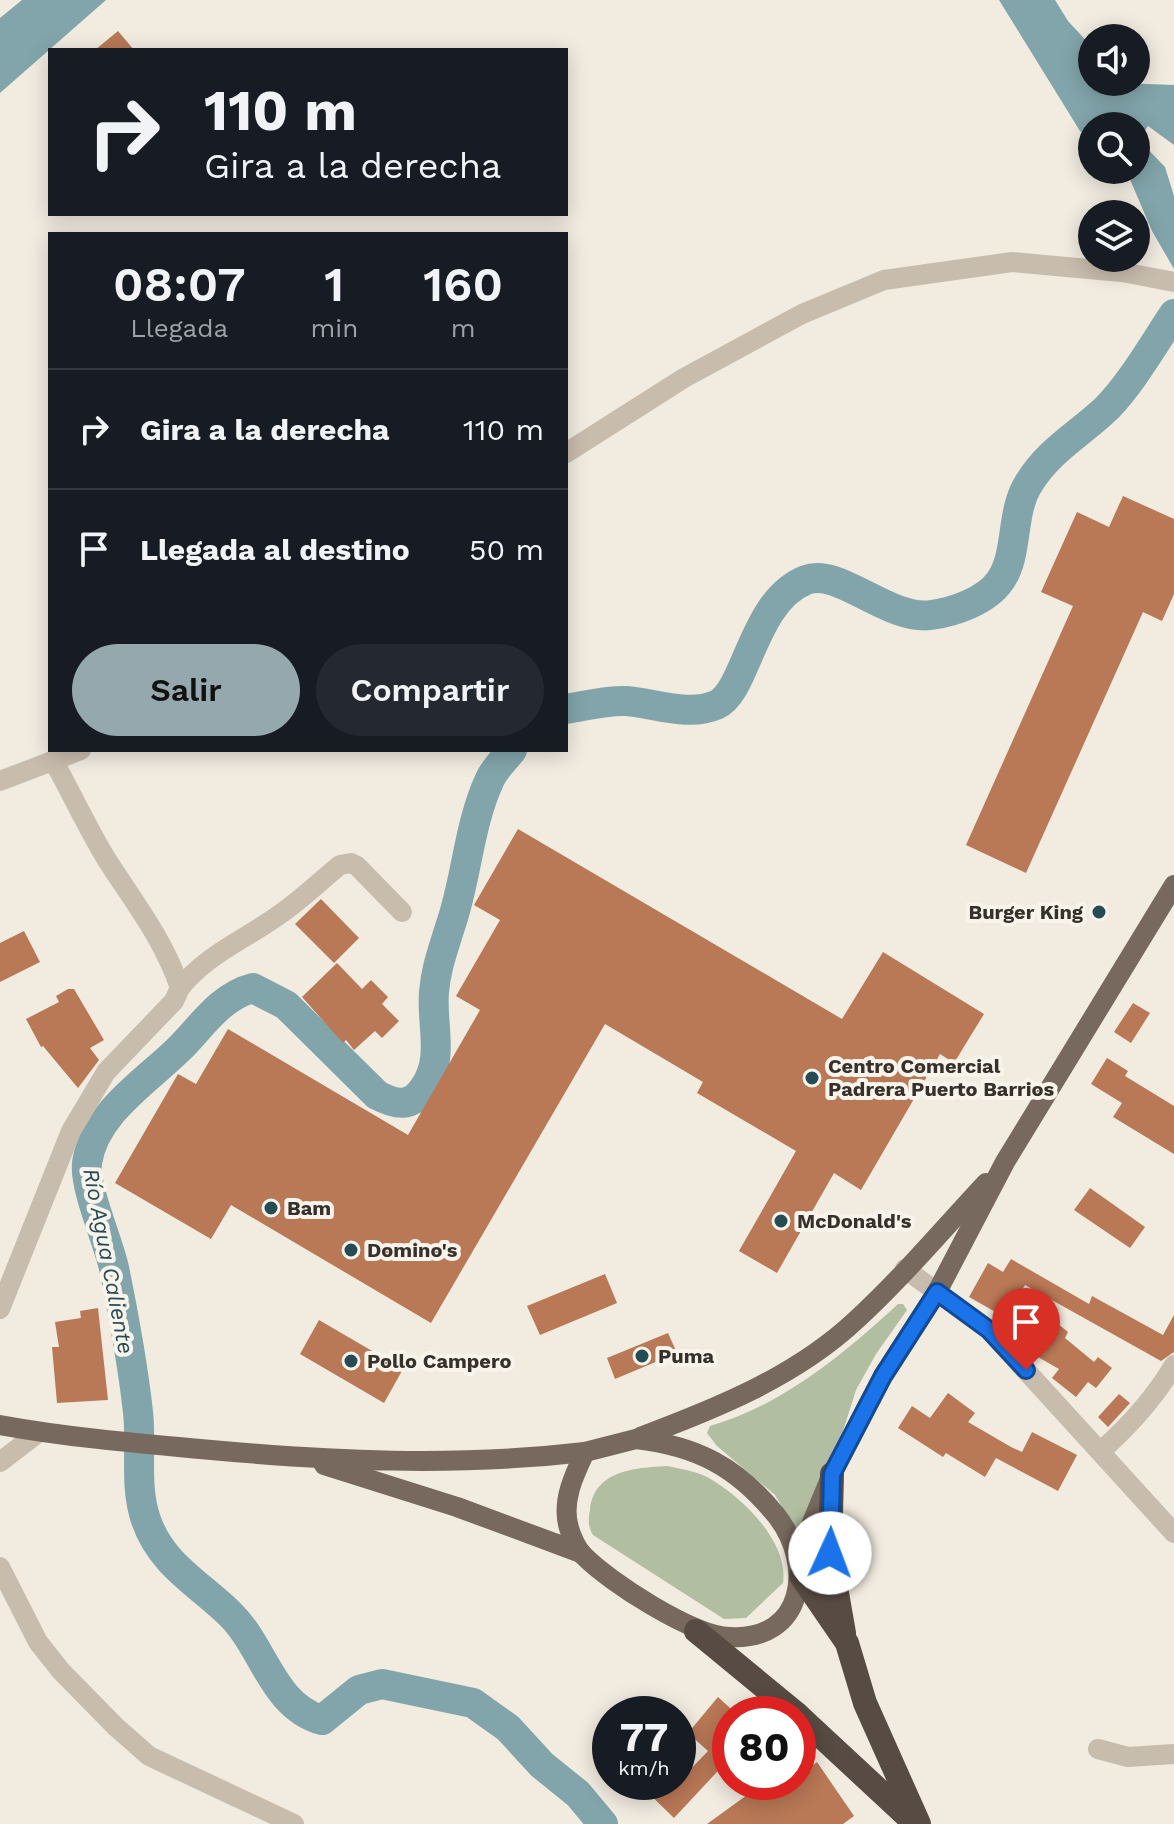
<!DOCTYPE html>
<html lang="es">
<head>
<meta charset="utf-8">
<style>
	:root { --surface:#171b24; --page:#242831; --text:#f1f3f6; --muted:#9ea1a6; --line:#363941; --accent:#95a8ad }
	body { margin:0; font-family:"Work Sans",sans-serif; background:var(--page); color:var(--text); height:100vh; display:flex; flex-direction:column; font-size:30px; white-space:nowrap }
	* { box-sizing:border-box; margin:0 }
	p { font-size:26px; color:var(--muted) }
	.icon { flex:none; width:44px; height:44px; fill:none; stroke:currentColor; stroke-width:2; stroke-linecap:round; stroke-linejoin:round }
	.map { position:relative; flex:1; overflow:hidden }
	.panel { position:absolute; left:48px; top:232px; width:520px; height:520px; display:flex; flex-direction:column; background:var(--surface); border-radius:0px; box-shadow:0 4px 20px #0003 }
	.panel>* { flex:none }
	.hud { position:absolute; left:48px; top:48px; width:520px; height:168px; border-radius:0px; box-shadow:0 4px 20px #0003; background:#171b24; color:var(--text); overflow:hidden }
	.fabs { position:absolute; left:1078px; top:24px; display:grid; gap:16px }
	.fabs a { display:grid; place-items:center; width:72px; height:72px; border-radius:50%; background:var(--surface); box-shadow:0 4px 20px #0003; font-size:40px }
	.speed { position:absolute; left:592px; top:1696px; display:flex; gap:16px; font-size:40px; font-weight:700; text-align:center }
	.speed>* { display:grid; place-content:center; width:104px; height:104px; border-radius:50%; background:var(--surface); box-shadow:0 4px 20px #0003; line-height:1 }
	.speed small { font-size:20px; font-weight:400 }
	.speed .limit { border:12px solid #d22; background:#fff; color:#111 }
	.pin { position:absolute; display:grid; place-items:center; width:68px; height:68px; color:#fff; margin:-82px -34px; border-radius:50% 50% 50% 0; rotate:-45deg; box-shadow:0 0 8px #0007 }
	.pin .icon { rotate:45deg }
	.me { position:absolute; width:88px; margin:-44px; rotate:2deg; stroke-linejoin:round; filter:drop-shadow(0 0 6px #0008) }
	.turn { display:flex; align-items:center; gap:28px; height:168px; padding:0 24px; font-size:36px }
	.turn .icon { width:104px; height:104px; stroke-width:2.5 }
	.turn b { display:block; font-size:56px; line-height:68px }
	.eta { display:flex; justify-content:space-evenly; align-items:center; height:136px; text-align:center }
	.eta b { font-size:48px; font-weight:600; line-height:56px }
	.action { display:flex; gap:16px; margin-top:auto; padding:16px 24px }
	.action a { flex:1; height:92px; border-radius:48px; background:var(--accent); color:#111; font-size:32px; font-weight:600; line-height:92px; text-align:center }
	.action a+a { background:var(--page); color:var(--text) }
	ul { padding:0; list-style:none }
	li { display:flex; align-items:center; gap:24px; height:120px; padding:0 24px; border-top:2px solid var(--line) }
	li div { flex:1 }
	li b { display:block; font-size:30px }
	li em { font-style:normal }
	.map>svg:first-child { display:block }
	.green { fill:#b2bea2 }
	.water { fill:#82a5ab }
	.lines { fill:none; stroke-linecap:round; stroke-linejoin:round }
	.river { stroke:#82a5ab; stroke-width:30 }
	.building { fill:#b97856 }
	.minor { stroke:#c8bcad; stroke-width:20 }
	.major { stroke:#77695e; stroke-width:20 }
	.highway { stroke:#574b43; stroke-width:24 }
	.route-casing { stroke:#114b97; stroke-width:20 }
	.route { stroke:#1a73e8; stroke-width:14 }
	.poi-dot { fill:#254c54; stroke:#f8f4ec; stroke-width:3 }
	.labels { text-anchor:middle; stroke-width:8; stroke-linejoin:round; paint-order:stroke }
	.poi-label { font-size:20px; font-weight:bold; fill:#37302b; stroke:#f8f4ec; text-anchor:start }
	.water-label { font-size:22px; font-style:italic; fill:#254c54; stroke:#f8f4ec }
</style>
</head>
<body>
<div class="map">
<svg width="1174" height="1824" viewBox="0 0 1174 1824">
	<rect width="100%" height="100%" fill="#f1ebe0"/>
	<g class="green">
		<path d="M 898,1304 L 903,1304 L 907,1310 L 876,1354 L 856,1390 L 806,1547 L 775,1495 L 717,1446 L 707,1433 L 710,1426 C 781,1406 844,1354 898,1304 Z"/>
		<path d="M 667,1466 C 681,1469 696,1471 709,1478 C 742,1497 789,1542 783,1583 L 746,1618 L 724,1619 L 593,1535 C 588,1527 588,1519 590,1510 C 594,1470 635,1468 667,1466 Z"/>
	</g>
	<g class="water">
		<path d="M 22,0 L 106,0 L 0,93 L 0,18 Z"/>
		<path d="M 999,0 L 1055,0 L 1068,21 L 1092,47 L 1092,82 L 1174,85 L 1174,145 L 1148,126 L 1139,140 L 1165,167 L 1174,196 L 1174,269 L 1152,231 L 1126,170 L 1136,170 L 1136,126 L 1092,126 L 1092,141 L 1080,131 Z"/>
	</g>
	<g class="lines">
		<g class="river">
			<path d="M 566,709 C 585,706 607,700 626,701 C 655,703 688,717 716,705 C 747,692 752,601 806,580 C 839,567 888,621 931,615 C 954,612 986,601 1000,581 C 1019,555 1010,512 1029,483 C 1049,450 1080,434 1107,408 C 1133,381 1153,345 1174,314"/>
			<path d="M 512,750 C 505,759 495,768 490,779 C 468,826 467,879 450,927 C 443,950 436,968 434,992 C 431,1024 445,1059 424,1088 C 411,1108 396,1105 377,1095 L 286,1005 L 253,988 C 221,996 202,1026 180,1048 C 147,1081 94,1113 87,1163 C 84,1187 108,1241 114,1268 C 123,1312 133,1367 138,1412 C 142,1447 134,1486 146,1520 C 161,1564 198,1583 229,1613 C 264,1646 272,1706 322,1720 L 359,1690 L 382,1684 L 473,1703 L 508,1728 L 542,1765 L 578,1794 L 603,1824"/>
		</g>
	</g>
	<g class="building">
		<path d="M 118,31 L 134,50 L 95,50 Z"/>
		<path d="M 1123,496 L 1174,519 L 1174,594 L 1162,621 L 1143,612 L 1026,873 L 966,845 L 1073,606 L 1041,592 L 1077,512 L 1109,527 Z"/>
		<path d="M 518,829 L 842,1019 L 883,952 L 984,1014 L 954,1063 L 940,1054 L 861,1190 L 834,1173 L 777,1273 L 739,1251 L 796,1151 L 697,1093 L 703,1082 L 605,1024 L 431,1323 L 231,1205 L 211,1239 L 115,1183 L 178,1074 L 196,1084 L 228,1029 L 408,1135 L 480,1010 L 456,996 L 500,920 L 474,905 Z"/>
		<path d="M 321,899 L 359,938 L 334,963 L 295,924 Z"/>
		<path d="M 24,931 L 40,962 L 0,982 L 0,943 Z"/>
		<path d="M 337,963 L 362,989 L 371,980 L 388,997 L 382,1004 L 399,1021 L 382,1038 L 375,1031 L 354,1050 L 346,1040 L 343,1043 L 302,997 Z"/>
		<path d="M 68,989 L 74,989 L 104,1040 L 90,1048 L 99,1060 L 78,1088 L 43,1046 L 41,1047 L 26,1019 L 59,1002 L 56,996 Z"/>
		<path d="M 1133,1003 L 1150,1013 L 1131,1043 L 1114,1032 Z"/>
		<path d="M 1107,1058 L 1128,1071 L 1125,1076 L 1174,1106 L 1174,1154 L 1113,1117 L 1122,1103 L 1091,1084 Z"/>
		<path d="M 1090,1188 L 1145,1227 L 1130,1248 L 1074,1210 Z"/>
		<path d="M 1011,1259 L 1089,1304 L 1092,1296 L 1163,1335 L 1174,1315 L 1174,1352 L 1161,1361 L 1025,1285 L 1020,1293 L 1068,1332 L 1065,1338 L 1094,1362 L 1098,1357 L 1112,1368 L 1096,1388 L 1088,1382 L 1076,1397 L 1052,1378 L 1059,1369 L 1024,1349 L 1020,1344 L 1022,1339 L 1009,1332 L 1015,1323 L 969,1297 L 988,1263 L 1003,1272 Z"/>
		<path d="M 605,1274 L 617,1303 L 540,1335 L 527,1306 Z"/>
		<path d="M 98,1308 L 108,1400 L 57,1403 L 52,1347 L 59,1347 L 55,1322 L 81,1318 L 80,1311 Z"/>
		<path d="M 319,1320 L 403,1369 L 384,1403 L 300,1354 Z"/>
		<path d="M 668,1333 L 677,1353 L 615,1379 L 607,1358 Z"/>
		<path d="M 948,1393 L 975,1413 L 968,1422 L 1011,1447 L 1022,1452 L 1032,1432 L 1077,1455 L 1058,1491 L 996,1458 L 985,1477 L 946,1453 L 943,1457 L 898,1428 L 912,1406 L 930,1418 Z"/>
		<path d="M 1119,1394 L 1130,1403 L 1108,1427 L 1098,1417 Z"/>
		<path d="M 718,1697 L 730,1708 L 730,1758 L 674,1818 L 637,1782 L 678,1782 L 708,1751 L 688,1733 Z"/>
		<path d="M 798,1752 L 809,1768 L 817,1762 L 854,1816 L 843,1824 L 707,1824 L 765,1782 L 798,1782 Z"/>
	</g>
	<g class="lines">
		<g class="minor">
			<path d="M 566,453 L 684,378 L 802,314 L 884,280 L 1012,262 L 1122,272 L 1174,282"/>
			<path d="M 0,781 L 81,750"/>
			<path d="M 180,988 C 206,955 242,941 276,917 C 299,902 319,882 340,865 L 351,863 L 357,866 L 402,912"/>
			<path d="M 905,1269 L 989,1330 L 1174,1533"/>
			<path d="M 0,1309 L 71,1131 L 106,1072 L 174,1001 L 180,988 C 164,940 134,902 107,860 C 88,829 72,794 54,762"/>
			<path d="M 1101,1451 C 1129,1426 1155,1397 1174,1365"/>
			<path d="M 0,1462 L 39,1432"/>
			<path d="M 0,1567 L 38,1642 L 61,1671 L 116,1727 L 149,1756 L 294,1824"/>
			<path d="M 1098,1749 L 1128,1757 L 1174,1754"/>
		</g>
		<g class="major">
			<path d="M 0,1425 C 66,1437 134,1443 200,1449 C 329,1461 456,1467 585,1452"/>
			<path d="M 640,1437 C 715,1409 795,1377 855,1321 C 901,1279 943,1229 986,1183"/>
			<path d="M 636,1439 C 697,1446 737,1467 776,1515 C 815,1564 805,1641 730,1637 C 693,1636 609,1582 583,1555 C 577,1549 571,1536 569,1528 C 561,1502 574,1475 585,1452 Z"/>
			<path d="M 324,1465 L 457,1507 L 581,1553"/>
			<path d="M 797,1559 L 832,1474 L 883,1376 L 937,1292 L 1005,1162 L 1174,885"/>
		</g>
		<g class="highway">
			<path d="M 832,1474 L 830,1553 L 844,1633"/>
			<path d="M 801,1576 L 847,1643 L 865,1703 L 919,1824"/>
			<path d="M 696,1631 L 797,1714"/>
			<path d="M 798,1715 L 910,1819"/>
		</g>
	</g>
	<g class="lines">
		<g class="route-casing">
			<path id="route" d="M 830,1553 L 832,1474 L 883,1376 L 937,1292 L 989,1330 L 1026,1370"/>
		</g>
		<use href="#route" class="route"/>
	</g>
	<g class="poi-dot">
		<circle cx="1099" cy="912" r="8"/>
		<circle cx="812" cy="1078" r="8"/>
		<circle cx="271" cy="1208" r="8"/>
		<circle cx="781" cy="1221" r="8"/>
		<circle cx="351" cy="1250" r="8"/>
		<circle cx="642" cy="1356" r="8"/>
		<circle cx="351" cy="1361" r="8"/>
	</g>
	<g class="labels">
		<g class="poi-label">
			<text x="1083" y="919" text-anchor="end">Burger King</text>
			<text x="828" y="1073">Centro Comercial<tspan x="828" dy="23">Padrera Puerto Barrios</tspan></text>
			<text x="287" y="1215">Bam</text>
			<text x="797" y="1228">McDonald's</text>
			<text x="367" y="1257">Domino's</text>
			<text x="658" y="1363">Puma</text>
			<text x="367" y="1368">Pollo Campero</text>
		</g>
		<g class="water-label">
			<text transform="translate(109 1261) rotate(79)" y="8">Río Agua Caliente</text>
		</g>
	</g>
</svg>
<div class="fabs">
<a><svg class="icon" aria-label="sound" viewBox="0 0 24 24"><path d="M4 9h4l5-4v14l-5-4H4zM17 9q2 3 0 6"/></svg></a>
<a><svg class="icon" aria-label="search" viewBox="0 0 24 24"><circle cx="10" cy="10" r="6"/><path d="M15 15l6 6"/></svg></a>
<a><svg class="icon" aria-label="layers" viewBox="0 0 24 24"><path d="M12 4l9 5-9 5-9-5zM3 14l9 5 9-5"/></svg></a>
</div>
<div class="speed"><div>77<small>km/h</small></div><div class="limit">80</div></div>
<div class="pin" style="left:1026px;top:1370px;background:#d93025"><svg class="icon" aria-label="arrive" viewBox="0 0 24 24"><path d="M6 21V4h12l-3 4 3 4H6"/></svg></div>
<svg class="me" style="left:830px;top:1553px" viewBox="-20 -20 40 40"><circle r="19" fill="#fff"/><path d="M0-13L10 11 0 6-10 11z" fill="#1a73e8"/></svg>
<div class="hud">
<div class="turn"><svg class="icon" aria-label="right" viewBox="0 0 24 24"><path d="M7 20v-9h11M14 6l5 5-5 5"/></svg><div><b>110 m</b>Gira a la derecha</div></div>
</div>
<section class="panel">
<div class="eta">
<div><b>08:07</b><p>Llegada</p></div>
<div><b>1</b><p>min</p></div>
<div><b>160</b><p>m</p></div>
</div>
<ul>
<li><svg class="icon" aria-label="right" viewBox="0 0 24 24"><path d="M7 20v-9h11M14 6l5 5-5 5"/></svg><div><b>Gira a la derecha</b></div><em>110 m</em></li>
<li><svg class="icon" aria-label="arrive" viewBox="0 0 24 24"><path d="M6 21V4h12l-3 4 3 4H6"/></svg><div><b>Llegada al destino</b></div><em>50 m</em></li>
</ul>
<div class="action"><a>Salir</a><a>Compartir</a></div>
</section>
</div>
</body>
</html>
